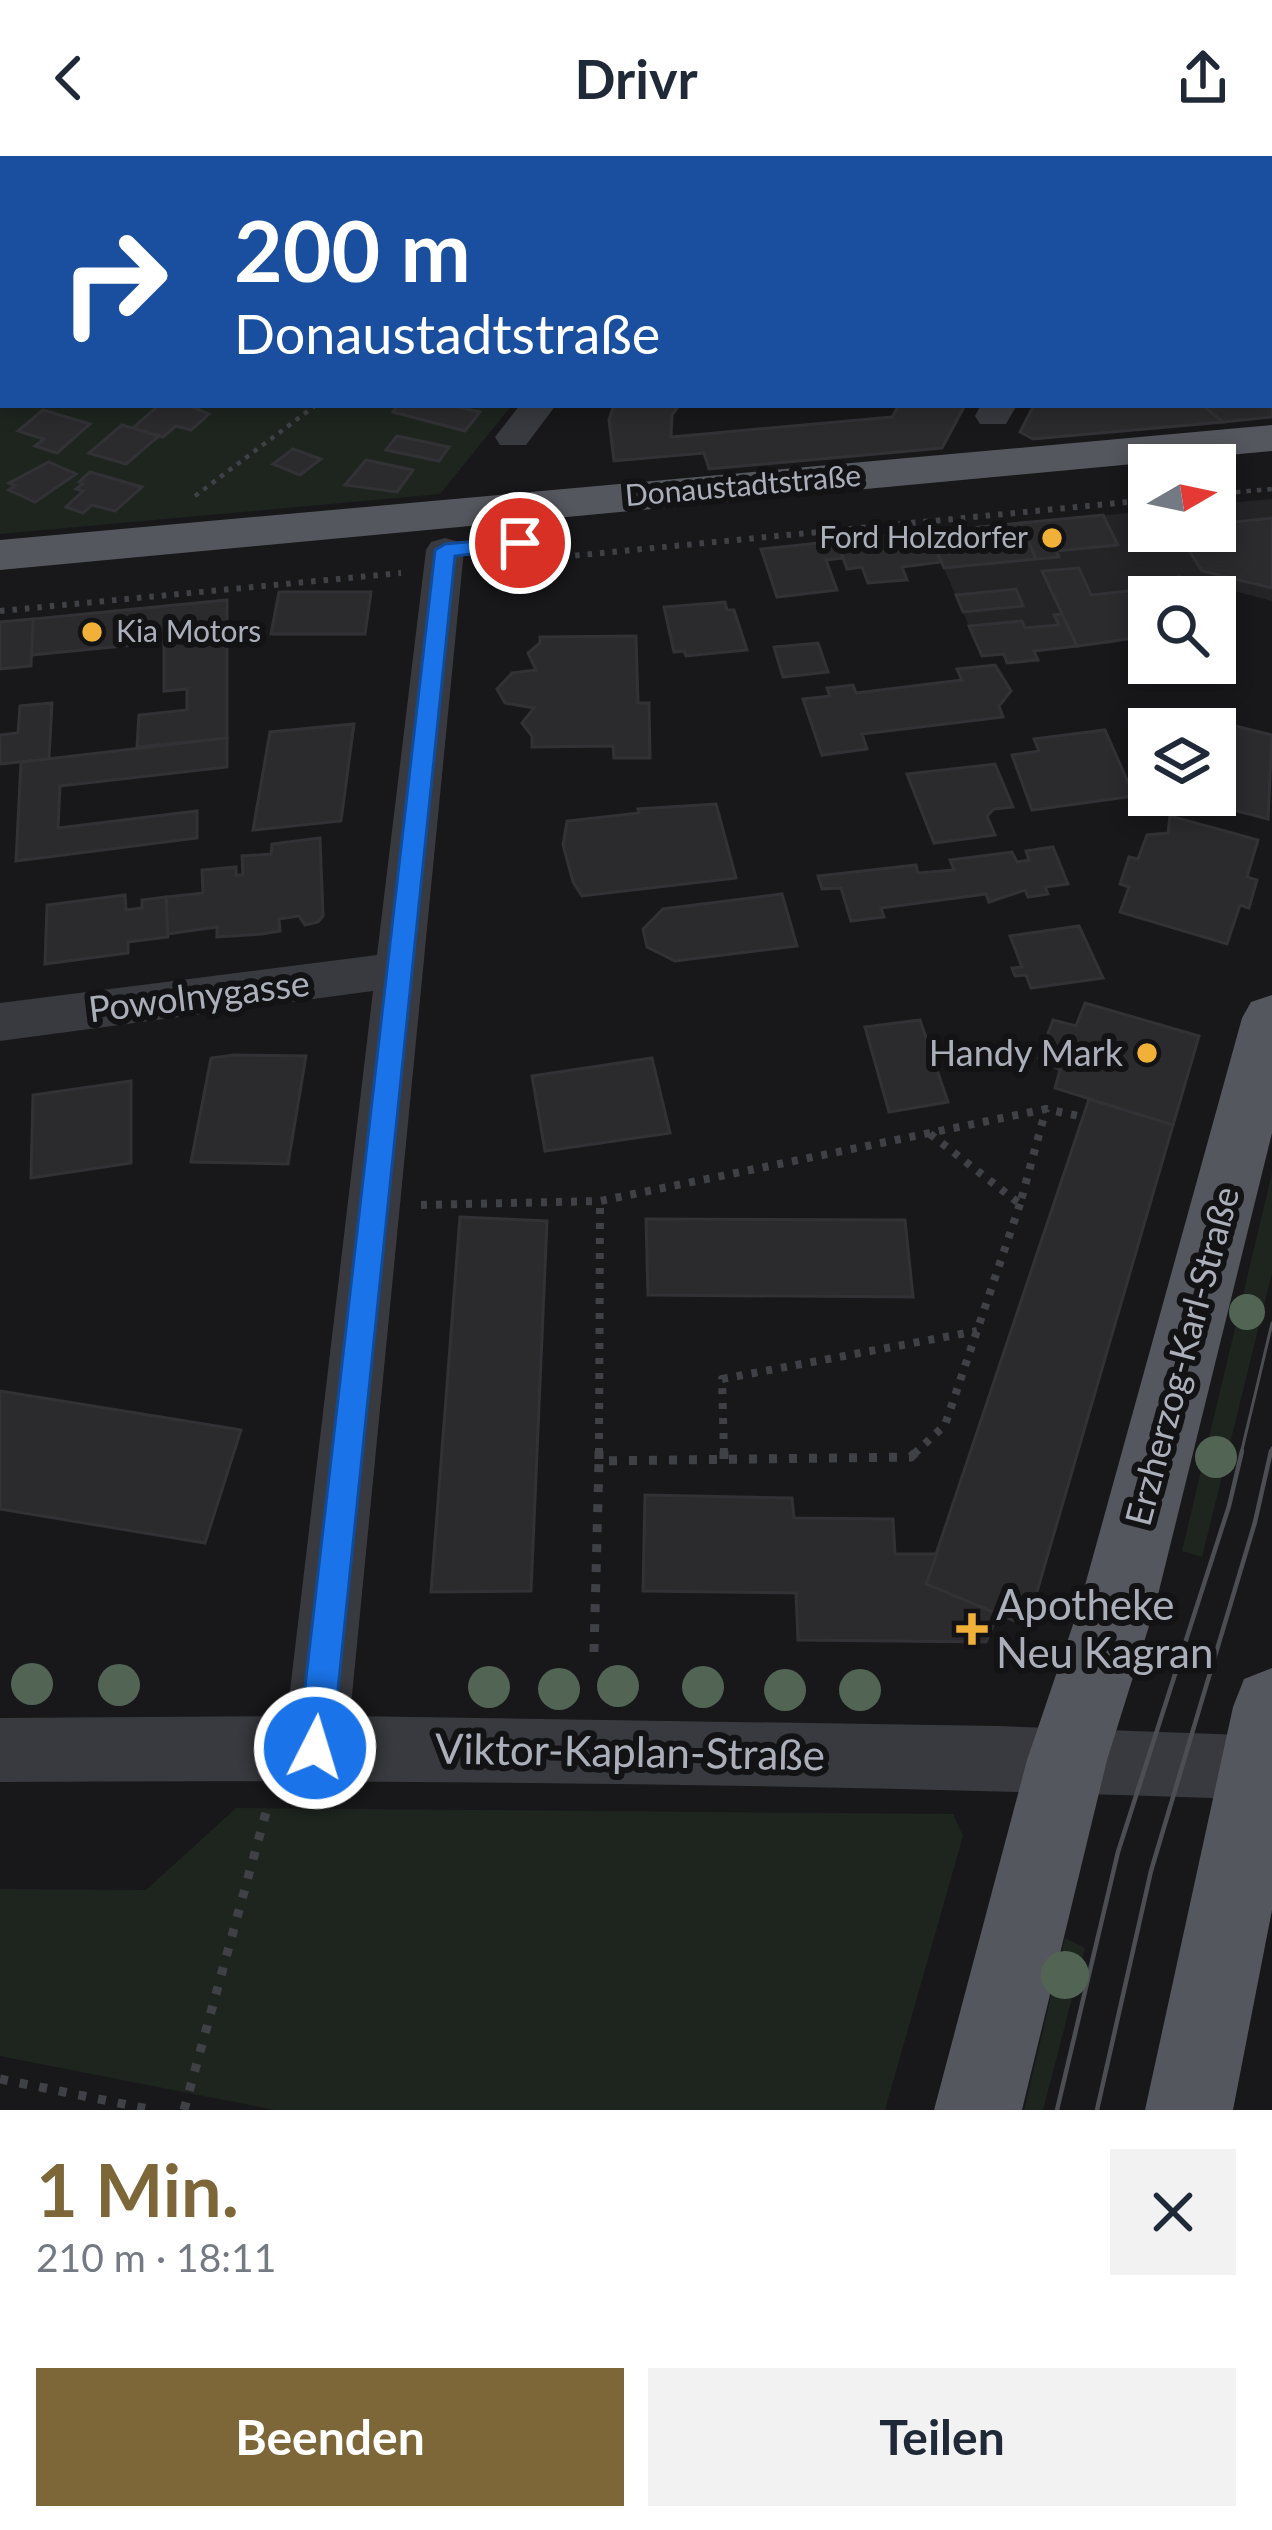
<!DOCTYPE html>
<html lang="de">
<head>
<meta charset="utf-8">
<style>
	:root { --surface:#fff; --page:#f2f2f3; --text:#1f2937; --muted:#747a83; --accent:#7d6637 }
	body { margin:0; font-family:Lato,sans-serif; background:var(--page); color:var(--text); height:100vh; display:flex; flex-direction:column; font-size:45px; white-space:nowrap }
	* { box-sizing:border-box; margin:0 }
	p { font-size:39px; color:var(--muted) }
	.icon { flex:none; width:66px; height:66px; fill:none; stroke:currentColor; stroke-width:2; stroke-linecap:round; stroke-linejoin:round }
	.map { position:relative; height:1954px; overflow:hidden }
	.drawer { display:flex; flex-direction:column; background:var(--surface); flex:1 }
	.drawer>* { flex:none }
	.top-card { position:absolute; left:0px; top:0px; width:1272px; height:252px; box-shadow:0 6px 18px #0003; background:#1a4fa0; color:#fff; overflow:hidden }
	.needle { width:78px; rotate:81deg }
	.buttons { position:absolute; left:1128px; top:288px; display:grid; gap:24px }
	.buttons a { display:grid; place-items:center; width:108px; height:108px; border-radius:0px; background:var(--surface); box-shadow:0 6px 18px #0003; font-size:60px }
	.pin { position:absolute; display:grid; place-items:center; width:102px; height:102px; color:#fff; margin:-51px; border:6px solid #fff; border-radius:50%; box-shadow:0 3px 12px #0007 }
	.me { position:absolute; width:132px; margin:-66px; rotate:5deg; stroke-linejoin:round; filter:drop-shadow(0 0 9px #0008) }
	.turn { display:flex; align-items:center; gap:42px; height:252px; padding:0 36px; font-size:54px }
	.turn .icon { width:156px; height:156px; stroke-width:2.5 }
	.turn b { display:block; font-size:84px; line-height:102px }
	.round { display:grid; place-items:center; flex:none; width:126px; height:126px; border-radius:0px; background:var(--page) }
	.overview { display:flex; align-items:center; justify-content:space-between; height:204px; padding:0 36px }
	h1 { font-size:72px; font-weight:700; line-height:90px; color:var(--accent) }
	.button { display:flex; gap:24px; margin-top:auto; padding:24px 36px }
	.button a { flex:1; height:138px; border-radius:0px; background:var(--accent); color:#fff; font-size:48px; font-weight:700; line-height:138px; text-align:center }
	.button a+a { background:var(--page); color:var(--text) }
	header { display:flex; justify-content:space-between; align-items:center; height:156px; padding:0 36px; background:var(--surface); font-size:54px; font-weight:700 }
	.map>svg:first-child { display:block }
	.built { fill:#242427 }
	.green { fill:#1e251f }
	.building { fill:#2b2b2e; stroke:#323236; stroke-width:3 }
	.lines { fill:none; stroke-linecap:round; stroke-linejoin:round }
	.path-far3 { stroke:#3f4146; stroke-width:4.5; stroke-dasharray:4.5 6; stroke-linecap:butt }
	.path-far2 { stroke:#3f4146; stroke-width:6; stroke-dasharray:4.5 8; stroke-linecap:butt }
	.path-far1 { stroke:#3f4146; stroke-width:8; stroke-dasharray:6 9; stroke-linecap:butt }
	.path { stroke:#3f4146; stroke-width:9; stroke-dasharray:8 12; stroke-linecap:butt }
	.minor { fill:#393a3f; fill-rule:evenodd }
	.major { fill:#55575e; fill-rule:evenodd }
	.tram-far1 { stroke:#4c4e54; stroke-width:3 }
	.tram { stroke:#4c4e54; stroke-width:4.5 }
	.tree { fill:#526554 }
	.route { fill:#1a73e8; stroke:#114b97; stroke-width:3 }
	.poi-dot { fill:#f1b138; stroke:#131315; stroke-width:4.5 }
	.labels { text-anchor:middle; stroke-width:12; stroke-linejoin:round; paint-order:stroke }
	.far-street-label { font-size:30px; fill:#aaafba; stroke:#131315 }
	.far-poi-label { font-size:30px; fill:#aaafba; stroke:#131315; text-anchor:end }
	.street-label { font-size:36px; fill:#aaafba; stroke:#131315 }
	.poi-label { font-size:36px; fill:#aaafba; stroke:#131315; text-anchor:end }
	.near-poi-label { font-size:42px; fill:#aaafba; stroke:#131315; text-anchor:start }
	.near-street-label { font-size:42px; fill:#aaafba; stroke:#131315 }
</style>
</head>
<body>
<header><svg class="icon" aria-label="back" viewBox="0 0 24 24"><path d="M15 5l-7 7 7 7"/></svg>Drivr<svg class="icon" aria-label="share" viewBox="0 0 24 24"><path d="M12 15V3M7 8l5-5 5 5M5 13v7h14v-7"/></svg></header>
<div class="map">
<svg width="1272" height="1954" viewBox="0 0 1272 1954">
	<rect width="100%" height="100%" fill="#18181a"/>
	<path class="built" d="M 1272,343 L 1272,445 L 1226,433 L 1215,465 L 1215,441 L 1149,441 L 1115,487 L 1036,495 L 1038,504 L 1007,507 L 1004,498 L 982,500 L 928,376 L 1149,355 L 1149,375 L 1215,375 L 1215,348 Z"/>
	<g class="green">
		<path d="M 0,0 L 712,0 L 3,3 L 3,249 L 512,249 L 440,338 L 0,378 Z"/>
		<path d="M 1272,1017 L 1272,1117 L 1202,1401 L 1182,1395 Z"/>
		<path d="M 236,1652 L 953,1658 L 963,1680 L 885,1954 L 275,1954 L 0,1900 L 0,1733 L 146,1734 Z"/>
		<path d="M 1065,1782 L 1085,1792 L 1043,1954 L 1024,1954 Z"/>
	</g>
	<g class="building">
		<path d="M 945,0 L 1097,0 L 943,3 Z"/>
		<path d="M 1272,223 L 1272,261 L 1223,266 L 1202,249 L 1269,249 Z"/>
		<path d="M 159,249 L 188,249 L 209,258 L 191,274 L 176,270 L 163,281 L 133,272 Z"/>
		<path d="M 398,249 L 449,249 L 480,256 L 465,275 L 393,256 Z"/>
		<path d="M 614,249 L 679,249 L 672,259 L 671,281 L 892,261 L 899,249 L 965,249 L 942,292 L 709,313 L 704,297 L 614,305 L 609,264 Z"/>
		<path d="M 1034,249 L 1202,249 L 1223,266 L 1033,283 L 1020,276 Z"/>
		<path d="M 43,254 L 90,268 L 57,297 L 35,290 L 44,283 L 18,275 Z"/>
		<path d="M 122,269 L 159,280 L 126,308 L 89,297 Z"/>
		<path d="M 397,280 L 449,291 L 439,305 L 386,294 Z"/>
		<path d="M 293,293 L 321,303 L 300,319 L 273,308 Z"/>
		<path d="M 366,304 L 413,314 L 397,336 L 345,329 Z"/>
		<path d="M 49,306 L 76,318 L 35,346 L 9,334 L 15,330 L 9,327 Z"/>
		<path d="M 90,316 L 142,331 L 115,355 L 92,349 L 83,357 L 66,351 L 83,335 L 76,333 L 83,328 L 79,326 Z"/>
		<path d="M 1103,359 L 1118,389 L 1056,395 L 1059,401 L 1036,403 L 1020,367 Z"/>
		<path d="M 1272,362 L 1272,432 L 1202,415 L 1177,376 L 1215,375 L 1215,368 Z"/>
		<path d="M 1020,367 L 1036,403 L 944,412 L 928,376 Z"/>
		<path d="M 906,378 L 930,379 L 941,406 L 902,411 L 907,424 L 868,427 L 862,411 L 847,413 L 837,385 Z"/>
		<path d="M 837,385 L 843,402 L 826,404 L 837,434 L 777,441 L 761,393 Z"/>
		<path d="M 1079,412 L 1091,439 L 1184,429 L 1180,421 L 1226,433 L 1215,465 L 1215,441 L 1149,441 L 1149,480 L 1077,490 L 1042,415 Z"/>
		<path d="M 1016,433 L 1023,450 L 963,456 L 956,439 Z"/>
		<path d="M 279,436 L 371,436 L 365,478 L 271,478 Z"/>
		<path d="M 227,444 L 227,582 L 137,591 L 139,559 L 187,554 L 187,533 L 164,535 L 164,486 L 31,499 L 33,463 Z"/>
		<path d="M 725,446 L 727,454 L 734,454 L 747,494 L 686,500 L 684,495 L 674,496 L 664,451 Z"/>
		<path d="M 1062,458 L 1077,490 L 1034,495 L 1038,504 L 1007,507 L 1004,498 L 982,500 L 969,470 L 1022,465 L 1025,472 L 1059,469 L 1054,459 Z"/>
		<path d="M 33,463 L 31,510 L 0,513 L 0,466 Z"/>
		<path d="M 636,480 L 638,547 L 649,547 L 650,602 L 614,602 L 613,590 L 532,591 L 532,580 L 522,567 L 534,552 L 505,547 L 497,533 L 512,517 L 536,514 L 528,497 L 540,487 L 540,481 Z"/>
		<path d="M 818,487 L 828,516 L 783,521 L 774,491 Z"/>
		<path d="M 995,509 L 1011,535 L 999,550 L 1003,561 L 862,578 L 867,593 L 822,599 L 803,543 L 830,540 L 827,532 L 853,529 L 856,537 L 962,524 L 957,513 Z"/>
		<path d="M 52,547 L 49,603 L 0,608 L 0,579 L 18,577 L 20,550 Z"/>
		<path d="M 1215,565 L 1272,579 L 1268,663 L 1188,642 L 1215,639 Z"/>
		<path d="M 354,568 L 341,665 L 253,674 L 270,576 Z"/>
		<path d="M 1105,574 L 1134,640 L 1032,654 L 1012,599 L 1039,595 L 1034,583 Z"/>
		<path d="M 227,582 L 227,611 L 60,630 L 58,672 L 197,655 L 197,682 L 16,705 L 21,606 Z"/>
		<path d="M 995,608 L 1013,651 L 994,653 L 987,660 L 995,679 L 934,687 L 907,618 Z"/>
		<path d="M 716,648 L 736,722 L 582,740 L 573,726 L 563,689 L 567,665 L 639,657 L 638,653 Z"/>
		<path d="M 1170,660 L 1258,684 L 1247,721 L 1257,724 L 1249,752 L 1240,749 L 1227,788 L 1120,756 L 1129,731 L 1120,728 L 1129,701 L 1138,703 L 1147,679 L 1168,677 Z"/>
		<path d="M 320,682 L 323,760 L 318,766 L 305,769 L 299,760 L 279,763 L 280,775 L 262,778 L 217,781 L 217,771 L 167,778 L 166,741 L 203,737 L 202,714 L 236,711 L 236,719 L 243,719 L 242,700 L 271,698 L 272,688 Z"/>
		<path d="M 1053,691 L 1068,728 L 1045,731 L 1048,738 L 1028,741 L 1025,734 L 989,746 L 986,738 L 881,752 L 884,761 L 851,765 L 841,732 L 822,733 L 818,720 L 916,709 L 918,717 L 954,714 L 950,704 L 1012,696 L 1017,706 L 1029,704 L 1026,695 Z"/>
		<path d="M 782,738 L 797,790 L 675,805 L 647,791 L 643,773 L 663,753 Z"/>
		<path d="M 125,739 L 126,754 L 142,752 L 142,744 L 166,741 L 168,781 L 128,786 L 128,797 L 45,808 L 47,749 Z"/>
		<path d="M 1079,770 L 1103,822 L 1031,832 L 1026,819 L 1015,820 L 1012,812 L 1022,811 L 1010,780 Z"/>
		<path d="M 1085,847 L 1199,880 L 1173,969 L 1055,932 L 1060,914 L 1039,902 L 1053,864 L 1076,870 Z"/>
		<path d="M 920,864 L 948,946 L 889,956 L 865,871 Z"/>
		<path d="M 234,899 L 306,900 L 288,1008 L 191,1006 L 211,902 Z"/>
		<path d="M 652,902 L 670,977 L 545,995 L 532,920 Z"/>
		<path d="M 131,925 L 131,1007 L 31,1022 L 33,939 Z"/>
		<path d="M 1089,943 L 1173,969 L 1027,1470 L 926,1428 Z"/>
		<path d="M 460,1061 L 547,1065 L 531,1435 L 431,1436 Z"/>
		<path d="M 646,1063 L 905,1064 L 913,1141 L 648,1139 Z"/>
		<path d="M 0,1235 L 241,1274 L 205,1387 L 0,1353 Z"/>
		<path d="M 645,1339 L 792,1342 L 794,1362 L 893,1363 L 895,1398 L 937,1398 L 926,1428 L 998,1458 L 986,1486 L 798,1484 L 796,1437 L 643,1435 Z"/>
	</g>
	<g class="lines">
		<g class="path-far3">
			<path d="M 300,3 L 304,0"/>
			<path d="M 327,3 L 331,0"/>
			<path d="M 1215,338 L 1272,333"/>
			<path d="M 195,340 L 316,249"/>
		</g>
		<g class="path-far2">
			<path d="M 488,408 L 1149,344"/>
			<path d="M 0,455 L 401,417"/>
		</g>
		<g class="path-far1">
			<path d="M 930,978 L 1020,1048 L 1046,953"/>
			<path d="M 421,1049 L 600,1045 L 1046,953 L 1083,961"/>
			<path d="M 599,1298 L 600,1045"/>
			<path d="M 724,1298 L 722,1223 L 977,1175"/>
			<path d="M 914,1298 L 945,1269 L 1020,1048"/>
		</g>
		<g class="path">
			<path d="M 599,1295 L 599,1305 L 911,1301 L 917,1295"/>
			<path d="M 724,1295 L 724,1303"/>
			<path d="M 594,1496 L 599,1305"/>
			<path d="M 0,1923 L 153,1954"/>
			<path d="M 184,1954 L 268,1649"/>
		</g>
		<g class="minor">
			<path d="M 0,0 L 26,0 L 3,3 L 3,12 Z"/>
			<path d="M 520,249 L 556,249 L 526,289 L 500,289 L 495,281 Z"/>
			<path d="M 981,249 L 1017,249 L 1006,268 L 980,268 L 975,260 Z"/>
			<path d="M 445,382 L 459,386 L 464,394 L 350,1560 L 998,1570 L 1272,1580 L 1272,1644 C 848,1629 424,1623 0,1626 L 0,1562 L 287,1560 L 373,835 L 0,885 L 0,847 L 377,799 L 426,394 L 431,386 Z"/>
		</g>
		<g class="major">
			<path d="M 1272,269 L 1272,295 L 0,414 L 0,384 Z"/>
			<path d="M 1272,839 L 1272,977 L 1155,1451 L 1107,1604 L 1022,1954 L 934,1954 L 1027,1604 L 1079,1451 L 1242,862 L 1251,846 Z"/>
			<path d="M 1272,1512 L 1272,1754 L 1233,1954 L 1145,1954 L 1233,1551 L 1244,1523 Z"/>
		</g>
		<g class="tram-far1">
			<path d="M 1241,1298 L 1272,1167"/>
			<path d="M 1271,1298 L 1272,1292"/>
		</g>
		<g class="tram">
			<path d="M 1057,1954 L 1118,1696 L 1229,1350 L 1242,1295"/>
			<path d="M 1097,1954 L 1151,1715 L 1255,1366 L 1271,1295"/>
		</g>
	</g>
	<g class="tree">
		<circle cx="1247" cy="1156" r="18"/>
		<circle cx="1216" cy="1301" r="21"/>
		<circle cx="32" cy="1528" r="21"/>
		<circle cx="119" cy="1529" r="21"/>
		<circle cx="618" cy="1530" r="21"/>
		<circle cx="489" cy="1531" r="21"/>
		<circle cx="703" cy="1531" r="21"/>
		<circle cx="559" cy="1533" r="21"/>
		<circle cx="785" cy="1534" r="21"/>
		<circle cx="860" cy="1534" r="21"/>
		<circle cx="1065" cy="1819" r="24"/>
	</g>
	<path class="route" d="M 520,381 L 531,387 L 528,391 L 455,400 L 332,1592 L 327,1604 L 315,1609 L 303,1604 L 298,1592 L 435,394 L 445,388 Z"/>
	<g class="poi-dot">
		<circle cx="1052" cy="382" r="12"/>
		<circle cx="92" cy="476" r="12"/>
		<circle cx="1147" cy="897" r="12"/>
		<path d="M966 1455h12v12h12v12h-12v12h-12v-12h-12v-12h12z"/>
	</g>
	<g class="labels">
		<g class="far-street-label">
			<text transform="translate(743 330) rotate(-5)" y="10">Donaustadtstraße</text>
		</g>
		<g class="far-poi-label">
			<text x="1028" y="392">Ford Holzdorfer</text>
			<text x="116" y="486" text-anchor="start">Kia Motors</text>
		</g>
		<g class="street-label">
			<text transform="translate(199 840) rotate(-7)" y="13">Powolnygasse</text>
			<text transform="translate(1182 1200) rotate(-75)" y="13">Erzherzog-Karl-Straße</text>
		</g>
		<g class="poi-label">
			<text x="1123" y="910">Handy Mark</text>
		</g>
		<g class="near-poi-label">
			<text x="996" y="1464">Apotheke<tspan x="996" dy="48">Neu Kagran</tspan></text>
		</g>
		<g class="near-street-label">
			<text transform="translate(630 1596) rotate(1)" y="15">Viktor-Kaplan-Straße</text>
		</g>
	</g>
</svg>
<div class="buttons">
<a><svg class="needle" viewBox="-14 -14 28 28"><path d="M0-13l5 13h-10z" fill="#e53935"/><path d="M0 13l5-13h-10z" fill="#747a83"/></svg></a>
<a><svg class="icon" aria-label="search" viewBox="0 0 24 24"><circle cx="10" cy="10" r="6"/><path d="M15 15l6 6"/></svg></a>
<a><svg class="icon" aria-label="layers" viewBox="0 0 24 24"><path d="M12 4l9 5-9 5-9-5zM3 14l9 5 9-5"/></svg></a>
</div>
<div class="pin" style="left:520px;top:387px;background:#d93025"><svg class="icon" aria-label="arrive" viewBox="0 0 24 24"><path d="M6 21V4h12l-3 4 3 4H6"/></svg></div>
<svg class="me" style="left:315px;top:1592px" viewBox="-20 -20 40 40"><circle r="17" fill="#1a73e8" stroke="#fff" stroke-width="3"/><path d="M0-11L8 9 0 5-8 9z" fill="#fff"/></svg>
<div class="top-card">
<div class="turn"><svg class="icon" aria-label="right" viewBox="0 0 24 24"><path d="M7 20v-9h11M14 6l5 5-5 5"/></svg><div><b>200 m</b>Donaustadtstraße</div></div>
</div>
</div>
<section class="drawer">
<div class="overview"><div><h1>1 Min.</h1><p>210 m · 18:11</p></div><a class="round"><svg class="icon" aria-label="close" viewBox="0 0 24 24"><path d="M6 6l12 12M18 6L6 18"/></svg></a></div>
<div class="button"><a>Beenden</a><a>Teilen</a></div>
</section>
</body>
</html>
